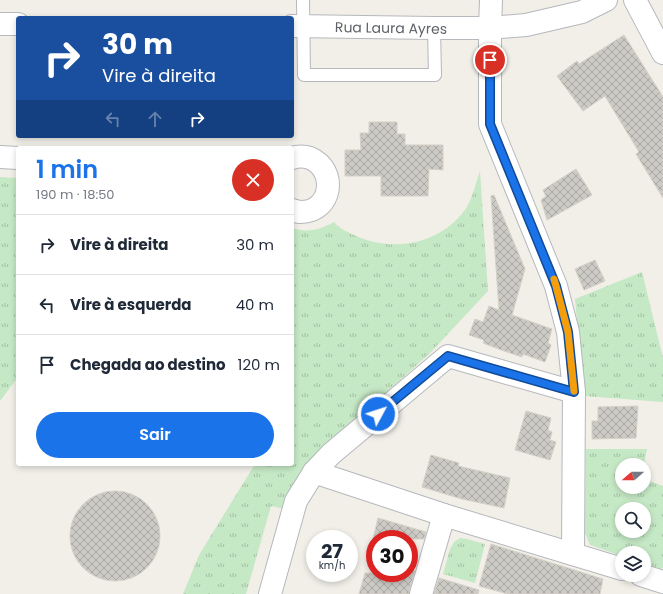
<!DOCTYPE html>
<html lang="pt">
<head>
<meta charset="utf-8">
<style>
	:root { --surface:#fff; --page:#f6f6f7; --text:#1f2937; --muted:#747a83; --line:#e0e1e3; --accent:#1a73e8 }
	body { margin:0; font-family:Poppins,sans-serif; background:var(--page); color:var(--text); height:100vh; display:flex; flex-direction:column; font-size:15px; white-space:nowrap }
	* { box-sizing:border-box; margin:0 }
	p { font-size:13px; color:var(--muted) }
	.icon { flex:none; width:22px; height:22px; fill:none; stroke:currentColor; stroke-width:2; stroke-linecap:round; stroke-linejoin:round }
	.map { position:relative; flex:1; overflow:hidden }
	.panel { position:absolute; left:16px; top:146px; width:278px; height:320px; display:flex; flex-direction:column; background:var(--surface); border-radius:4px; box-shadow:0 2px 6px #0003 }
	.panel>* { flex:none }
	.hud { position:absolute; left:16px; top:16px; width:278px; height:122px; border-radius:4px; box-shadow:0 2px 6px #0003; background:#1a4fa0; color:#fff; overflow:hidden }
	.needle { width:26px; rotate:250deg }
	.fabs { position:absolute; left:615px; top:458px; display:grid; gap:8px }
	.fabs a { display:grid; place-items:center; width:36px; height:36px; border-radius:50%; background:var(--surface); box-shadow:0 2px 6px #0003; font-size:20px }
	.speed { position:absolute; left:306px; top:530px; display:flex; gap:8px; font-size:20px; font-weight:700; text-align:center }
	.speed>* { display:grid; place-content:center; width:52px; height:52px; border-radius:50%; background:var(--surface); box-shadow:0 2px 6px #0003; line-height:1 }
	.speed small { font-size:10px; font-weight:400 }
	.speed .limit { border:6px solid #d22; background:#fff; color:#111 }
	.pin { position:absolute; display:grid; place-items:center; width:34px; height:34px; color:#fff; margin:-17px; border:2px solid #fff; border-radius:50%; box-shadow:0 1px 4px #0007 }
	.me { position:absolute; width:44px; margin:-22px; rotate:50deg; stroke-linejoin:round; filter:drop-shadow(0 0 3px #0008) }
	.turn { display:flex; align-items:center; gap:14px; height:84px; padding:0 20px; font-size:18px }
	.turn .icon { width:52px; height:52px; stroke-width:2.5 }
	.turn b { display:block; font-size:28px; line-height:34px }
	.lanes { display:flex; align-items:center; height:38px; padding:0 20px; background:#0003; justify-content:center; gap:20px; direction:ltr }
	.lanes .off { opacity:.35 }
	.round { display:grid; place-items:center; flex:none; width:42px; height:42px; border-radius:21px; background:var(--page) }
	.headline { display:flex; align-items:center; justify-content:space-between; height:68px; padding:0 20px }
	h1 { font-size:24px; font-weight:600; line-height:30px; color:var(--accent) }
	.button { display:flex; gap:8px; margin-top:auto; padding:8px 20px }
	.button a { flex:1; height:46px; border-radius:24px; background:var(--accent); color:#fff; font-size:16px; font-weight:600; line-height:46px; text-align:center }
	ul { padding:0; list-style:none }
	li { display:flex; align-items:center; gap:12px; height:60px; padding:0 20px; border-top:1px solid var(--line) }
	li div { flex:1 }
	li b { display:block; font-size:15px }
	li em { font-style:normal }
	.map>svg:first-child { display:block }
	.grass { fill:url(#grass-tufts); fill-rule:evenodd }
	.building { fill:url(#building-cross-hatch); stroke:#d6d1c6 }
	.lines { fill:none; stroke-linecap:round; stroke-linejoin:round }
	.lane-casing { stroke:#b5b8bc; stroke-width:14 }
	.street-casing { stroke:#b5b8bc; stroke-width:24 }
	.lane { stroke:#fff; stroke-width:12 }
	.street { stroke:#fff; stroke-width:22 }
	.route-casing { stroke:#114b97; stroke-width:10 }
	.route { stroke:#1a73e8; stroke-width:7 }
	.slow { stroke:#f59e0b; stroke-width:7 }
	.labels { text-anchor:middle; stroke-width:3.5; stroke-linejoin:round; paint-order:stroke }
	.street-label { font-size:14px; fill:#5f6368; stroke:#fff }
</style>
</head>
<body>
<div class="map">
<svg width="663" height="594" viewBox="0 0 663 594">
	<defs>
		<pattern id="grass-tufts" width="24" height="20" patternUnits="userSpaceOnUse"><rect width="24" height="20" fill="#c5e8c5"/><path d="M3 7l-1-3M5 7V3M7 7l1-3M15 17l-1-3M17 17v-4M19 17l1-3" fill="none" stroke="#a3c0a4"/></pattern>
		<pattern id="building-cross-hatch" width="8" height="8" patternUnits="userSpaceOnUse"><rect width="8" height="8" fill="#cccac5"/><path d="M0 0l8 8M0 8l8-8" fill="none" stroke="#a9a8a4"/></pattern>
	</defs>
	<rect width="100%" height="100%" fill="#f1efe8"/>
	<g class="grass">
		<path d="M 480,171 L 488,291 L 430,353 L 330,443 L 285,509 L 271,506 L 246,594 L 183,594 L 199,555 L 255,464 L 292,464 L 292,228 C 307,233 320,230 334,222 C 339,228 347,232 354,235 C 390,252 434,246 461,215 C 472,203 475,185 480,171 Z"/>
		<path d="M 0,177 L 18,178 L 18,377 L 0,401 Z"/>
		<path d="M 642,272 L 663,358 L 663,402 L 584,396 L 575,299 Z"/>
		<path d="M 586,449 L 647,449 L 644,465 L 622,465 L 622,487 L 644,487 L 644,479 L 663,486 L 663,568 L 661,569 L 644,563 L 644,553 L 622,553 L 622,556 L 590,545 L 585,533 ZM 622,509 L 644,509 L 644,531 L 622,531 Z"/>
		<path d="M 460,538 L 467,539 L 485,544 L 475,583 L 443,574 L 450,549 L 454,542 Z"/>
	</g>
	<g class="building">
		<path d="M 624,35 L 663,97 L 663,198 L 636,154 L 639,152 L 605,96 L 583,111 L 557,76 L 577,61 L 579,64 Z"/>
		<path d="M 369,122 L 397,122 L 397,134 L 405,134 L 405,145 L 443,145 L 443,170 L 429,169 L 428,196 L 381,196 L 381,176 L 345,176 L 345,150 L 361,150 L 360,133 L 369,133 Z"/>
		<path d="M 576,169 L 592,195 L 547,220 L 541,200 L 546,196 L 543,190 Z"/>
		<path d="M 494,195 L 525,269 L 512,315 L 552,329 L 548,343 L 551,345 L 545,362 L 523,354 L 522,357 L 504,351 L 483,343 L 484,340 L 469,335 L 475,319 L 483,322 L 489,306 L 499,310 L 491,196 Z"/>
		<path d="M 595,260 L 605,281 L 584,290 L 575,269 Z"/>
		<path d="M 638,406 L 636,438 L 592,439 L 592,421 L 598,421 L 598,407 Z"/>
		<path d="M 526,411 L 551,418 L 548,430 L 552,432 L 550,440 L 556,442 L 550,460 L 515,450 Z"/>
		<path d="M 431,455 L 459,463 L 458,466 L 510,478 L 504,508 L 462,499 L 422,487 Z"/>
		<circle cx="115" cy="536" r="45"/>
		<path d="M 378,518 L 426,532 L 424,539 L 373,539 Z"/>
		<path d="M 491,544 L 603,579 L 600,594 L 508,594 L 479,586 Z"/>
		<path d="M 409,569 L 415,571 L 409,591 L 409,594 L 359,594 L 365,573 L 409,573 Z"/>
		<path d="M 439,578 L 479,590 L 478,594 L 434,594 Z"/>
	</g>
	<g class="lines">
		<g class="lane-casing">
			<path id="lane" d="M 303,0 L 304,75 L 435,75 L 434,28"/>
		</g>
		<g class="street-casing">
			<g id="street">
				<path d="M 491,0 L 490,28 L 490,124 L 556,286 L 568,332 L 574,392 L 573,554"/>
				<path d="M 635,0 L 663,53"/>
				<path d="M 0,24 L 18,24"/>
				<path d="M 292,26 L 434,28 L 490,28 L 526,25 L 582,12 L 606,0"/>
				<path d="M 0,157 L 18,158"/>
				<path d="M 292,158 C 298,156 304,156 310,158 C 338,170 332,212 301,212 C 298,212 295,211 292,210"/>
				<path d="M 314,472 L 444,515 L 622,569"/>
				<path d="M 641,575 L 663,582"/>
				<path d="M 270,594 L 296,501 L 314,472 L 331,454 L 448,356 L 574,392"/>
				<path d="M 421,594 L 444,515"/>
			</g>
		</g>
		<use href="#lane" class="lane"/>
		<use href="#street" class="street"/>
	</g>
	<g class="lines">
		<g class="route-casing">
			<path id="route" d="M 378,414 L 448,356 L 574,392 L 568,332 L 556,286 L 490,124 L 490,60"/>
		</g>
		<use href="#route" class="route"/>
		<path class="slow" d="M 554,279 L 556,286 L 568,332 L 574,391"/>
	</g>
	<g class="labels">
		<g class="street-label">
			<text transform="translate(391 28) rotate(1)" y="5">Rua Laura Ayres</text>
		</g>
	</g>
</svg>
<div class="fabs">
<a><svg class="needle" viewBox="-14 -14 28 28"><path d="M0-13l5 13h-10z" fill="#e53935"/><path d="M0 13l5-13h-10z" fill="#747a83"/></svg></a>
<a><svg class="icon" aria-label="search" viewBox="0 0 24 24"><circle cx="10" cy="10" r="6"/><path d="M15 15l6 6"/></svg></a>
<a><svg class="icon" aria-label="layers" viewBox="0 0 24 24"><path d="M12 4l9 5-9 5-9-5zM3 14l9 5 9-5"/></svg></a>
</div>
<div class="speed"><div>27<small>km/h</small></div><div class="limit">30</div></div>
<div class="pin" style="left:490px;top:60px;background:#d93025"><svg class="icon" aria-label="arrive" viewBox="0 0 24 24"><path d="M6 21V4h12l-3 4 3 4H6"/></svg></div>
<svg class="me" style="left:378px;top:414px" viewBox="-20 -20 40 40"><circle r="17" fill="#1a73e8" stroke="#fff" stroke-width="3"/><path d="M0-11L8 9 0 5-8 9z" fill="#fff"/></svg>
<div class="hud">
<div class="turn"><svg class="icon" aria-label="right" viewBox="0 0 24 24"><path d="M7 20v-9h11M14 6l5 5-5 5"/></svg><div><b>30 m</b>Vire à direita</div></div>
<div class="lanes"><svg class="icon off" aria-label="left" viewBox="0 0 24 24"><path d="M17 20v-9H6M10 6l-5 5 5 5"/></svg><svg class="icon off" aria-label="ahead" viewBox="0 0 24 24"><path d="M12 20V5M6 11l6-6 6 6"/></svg><svg class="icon" aria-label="right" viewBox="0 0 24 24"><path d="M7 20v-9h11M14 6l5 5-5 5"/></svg></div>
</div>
<section class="panel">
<div class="headline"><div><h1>1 min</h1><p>190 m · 18:50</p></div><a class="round" style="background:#d93025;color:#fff"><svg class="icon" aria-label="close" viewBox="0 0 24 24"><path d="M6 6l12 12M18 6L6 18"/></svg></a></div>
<ul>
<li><svg class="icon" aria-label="right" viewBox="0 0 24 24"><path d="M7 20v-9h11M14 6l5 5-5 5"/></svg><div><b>Vire à direita</b></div><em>30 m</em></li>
<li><svg class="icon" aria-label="left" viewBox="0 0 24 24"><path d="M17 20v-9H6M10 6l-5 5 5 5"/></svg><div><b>Vire à esquerda</b></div><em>40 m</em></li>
<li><svg class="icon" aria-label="arrive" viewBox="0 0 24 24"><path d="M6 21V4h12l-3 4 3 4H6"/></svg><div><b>Chegada ao destino</b></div><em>120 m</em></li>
</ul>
<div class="button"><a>Sair</a></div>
</section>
</div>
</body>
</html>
